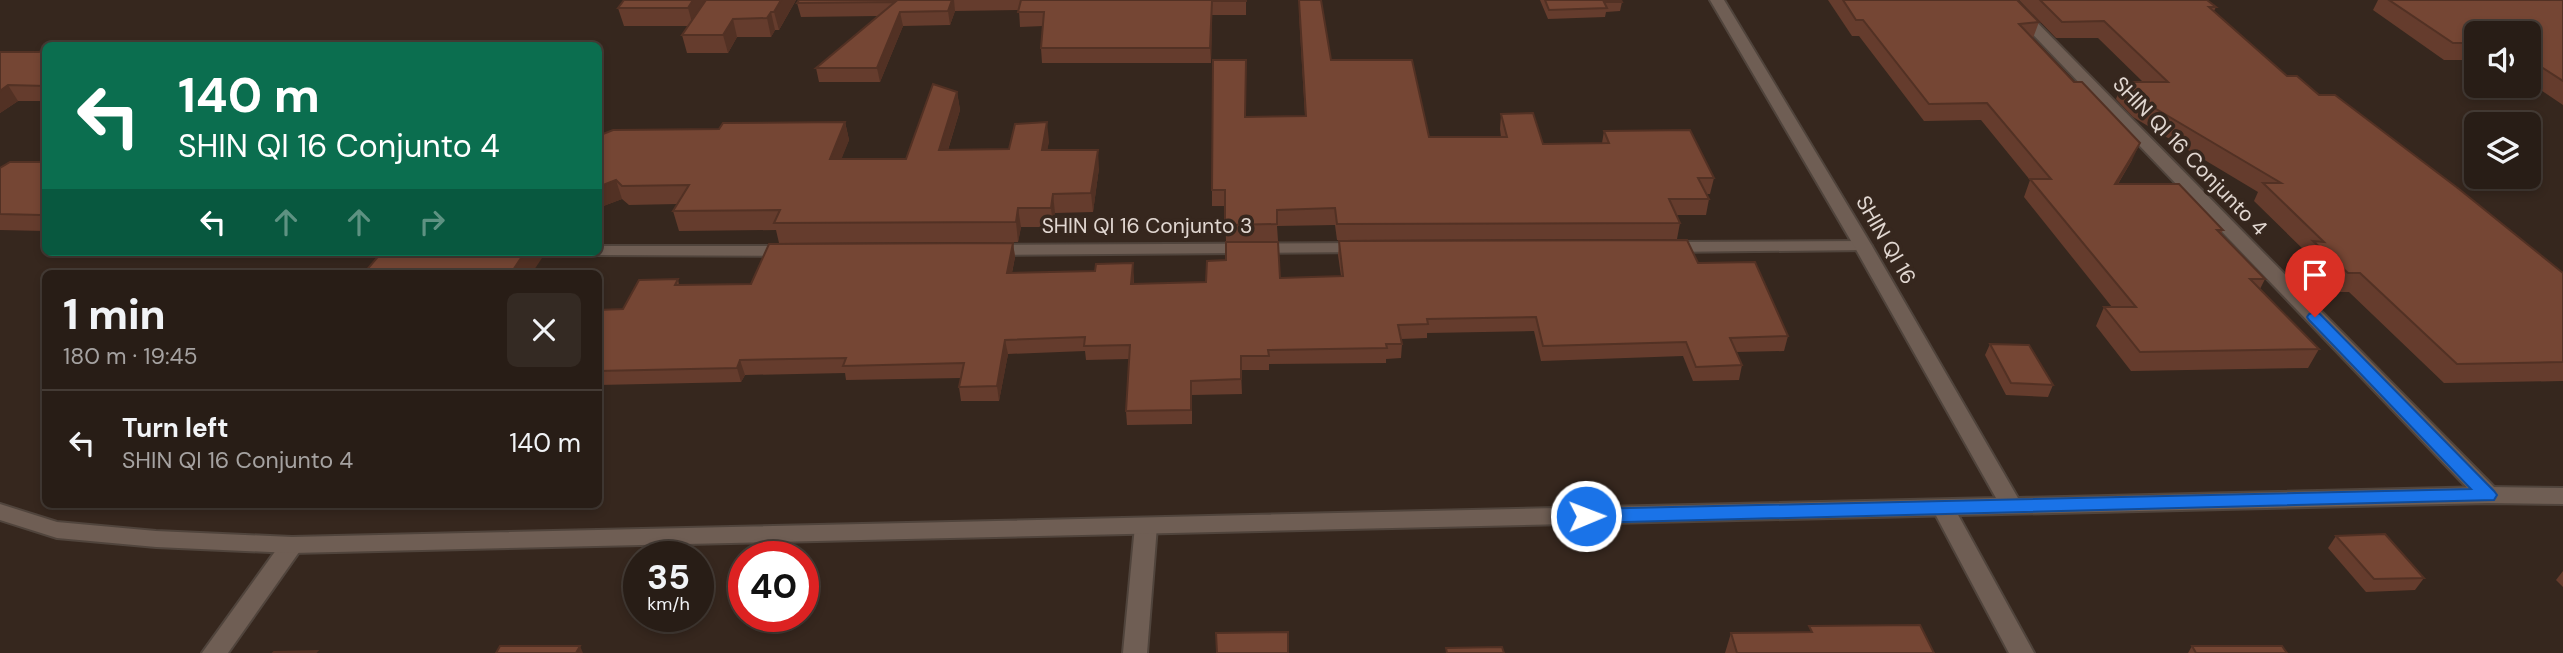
<!DOCTYPE html>
<html lang="en">
<head>
<meta charset="utf-8">
<style>
	:root { --surface:#281d16; --page:#342a23; --text:#f1f3f6; --muted:#a5a2a1; --line:#443b35 }
	body { margin:0; font-family:"DM Sans",sans-serif; background:var(--page); color:var(--text); height:100vh; display:flex; flex-direction:column; font-size:26px; white-space:nowrap }
	* { box-sizing:border-box; margin:0 }
	p { font-size:23px; color:var(--muted) }
	.icon { flex:none; width:38px; height:38px; fill:none; stroke:currentColor; stroke-width:2; stroke-linecap:round; stroke-linejoin:round }
	.map { position:relative; flex:1; overflow:hidden }
	.drawer { position:absolute; left:42px; top:270px; width:560px; height:238px; display:flex; flex-direction:column; background:var(--surface); border-radius:10px; box-shadow:0 4px 10px #0003,0 0 0 2px var(--line) }
	.drawer>* { flex:none }
	.top-card { position:absolute; left:42px; top:42px; width:560px; height:214px; border-radius:10px; box-shadow:0 4px 10px #0003,0 0 0 2px var(--line); background:#0b6e4f; color:#fff; overflow:hidden }
	.tools { position:absolute; left:2464px; top:21px; display:grid; gap:14px }
	.tools a { display:grid; place-items:center; width:77px; height:77px; border-radius:10px; background:var(--surface); box-shadow:0 4px 10px #0003,0 0 0 2px var(--line); font-size:35px }
	.speed { position:absolute; left:623px; top:541px; display:flex; gap:14px; font-size:35px; font-weight:700; text-align:center }
	.speed>* { display:grid; place-content:center; width:91px; height:91px; border-radius:50%; background:var(--surface); box-shadow:0 4px 10px #0003,0 0 0 2px var(--line); line-height:1 }
	.speed small { font-size:18px; font-weight:400 }
	.speed .limit { border:10px solid #d22; background:#fff; color:#111 }
	.pin { position:absolute; display:grid; place-items:center; width:60px; height:60px; color:#fff; margin:-72px -30px; border-radius:50% 50% 50% 0; rotate:-45deg; box-shadow:0 0 7px #0007 }
	.pin .icon { rotate:45deg }
	.me { position:absolute; width:77px; margin:-38px; rotate:89deg; stroke-linejoin:round; filter:drop-shadow(0 0 5px #0008) }
	.turn { display:flex; align-items:center; gap:24px; height:147px; padding:0 21px; font-size:32px }
	.turn .icon { width:91px; height:91px; stroke-width:2.5 }
	.turn b { display:block; font-size:49px; line-height:60px }
	.lanes { display:flex; align-items:center; height:66px; padding:0 21px; background:#0003; justify-content:center; gap:35px; direction:ltr }
	.lanes .off { opacity:.35 }
	.round { display:grid; place-items:center; flex:none; width:74px; height:74px; border-radius:10px; background:var(--page) }
	.headline { display:flex; align-items:center; justify-content:space-between; height:119px; padding:0 21px }
	h1 { font-size:42px; font-weight:800; line-height:52px }
	ul { padding:0; list-style:none }
	li { display:flex; align-items:center; gap:21px; height:105px; padding:0 21px; border-top:2px solid var(--line) }
	li div { flex:1 }
	li b { display:block; font-size:26px }
	li em { font-style:normal }
	.map>svg:first-child { display:block }
	.lines { fill:none; stroke-linecap:round; stroke-linejoin:round }
	.minor-casing { stroke:#50443c; stroke-width:4 }
	.tertiary-casing { stroke:#50443c; stroke-width:4 }
	.minor { fill:#6f5e54; fill-rule:evenodd }
	.tertiary { fill:#6f5e54; fill-rule:evenodd }
	.wall { fill:#653c2d }
	.shaded-wall { fill:#523124 }
	.building { fill:#754634; stroke:#523124; stroke-width:2 }
	.route { fill:#1a73e8; stroke:#114b97; stroke-width:2 }
	.labels { text-anchor:middle; stroke-width:7; stroke-linejoin:round; paint-order:stroke }
	.street-label { font-size:21px; fill:#e1d7d1; stroke:#36271e }
</style>
</head>
<body>
<div class="map">
<svg width="2563" height="653" viewBox="0 0 2563 653">
	<rect width="100%" height="100%" fill="#36271e"/>
	<g class="lines">
		<g class="minor-casing">
			<g id="minor">
				<path d="M 2000,0 L 2015,0 L 2496,489 L 2499,495 L 2496,501 L 2488,503 L 2480,501 Z"/>
				<path d="M 1863,241 L 1872,246 L 1869,250 L 1665,252 L 1656,247 L 1665,242 Z"/>
				<path d="M 1365,243 L 1374,248 L 1371,252 L 989,255 L 980,250 L 989,245 Z"/>
				<path d="M 598,246 L 791,246 L 800,251 L 791,256 L 592,255 L 590,252 L 598,252 Z"/>
				<path d="M 1943,500 L 1951,502 L 2034,653 L 2009,653 L 1932,508 L 1935,502 Z"/>
				<path d="M 1146,518 L 1154,520 L 1157,526 L 1147,653 L 1123,653 L 1135,526 L 1138,520 Z"/>
				<path d="M 292,537 L 300,539 L 304,545 L 228,653 L 202,653 L 284,539 Z"/>
			</g>
		</g>
		<g class="tertiary-casing">
			<path id="tertiary" d="M 1710,0 L 1724,0 L 1872,246 L 2018,498 L 2488,487 L 2563,488 L 2563,504 L 2488,503 L 292,553 L 156,547 L 57,538 L 0,520 L 0,504 L 57,522 L 156,531 L 292,537 L 1996,498 L 1854,246 Z"/>
		</g>
		<use href="#minor" class="minor"/>
		<use href="#tertiary" class="tertiary"/>
	</g>
	<g class="wall">
		<path d="M 796,0 L 779,30 L 775,30 L 771,37 L 737,37 L 728,53 L 687,53 L 682,35 L 689,26 L 624,26 L 618,8 Z"/>
		<path d="M 799,0 L 1246,0 L 1246,15 L 1212,15 L 1211,63 L 1042,63 L 1041,48 L 1043,26 L 1020,27 L 1019,10 L 955,11 L 950,25 L 903,26 L 880,82 L 819,82 L 816,68 L 878,16 L 801,17 L 797,3 Z"/>
		<path d="M 1299,0 L 1331,60 L 1429,137 L 1501,137 L 1500,129 L 1501,114 L 1543,144 L 1602,143 L 1604,131 L 1714,178 L 1710,194 L 1707,194 L 1709,199 L 1706,215 L 1677,215 L 1680,223 L 1677,239 L 1337,240 L 1335,225 L 1277,226 L 1278,241 L 1226,241 L 1225,206 L 1212,206 L 1212,190 L 1246,117 L 1305,116 L 1299,14 Z"/>
		<path d="M 1540,0 L 1621,0 L 1622,2 L 1620,11 L 1606,12 L 1605,17 L 1548,19 Z"/>
		<path d="M 1828,0 L 2017,0 L 2039,22 L 2033,38 L 2132,160 L 2118,184 L 2223,230 L 2221,234 L 2265,279 L 2260,289 L 2319,349 L 2308,368 L 2131,371 L 2096,326 L 2104,307 L 2112,307 L 2024,197 L 2030,180 L 1981,120 L 1924,121 L 1859,36 L 1852,36 Z"/>
		<path d="M 2019,0 L 2207,0 L 2216,7 L 2214,11 L 2287,76 L 2319,95 L 2563,273 L 2563,381 L 2444,383 L 2349,292 L 2337,292 L 2303,259 L 2306,252 L 2254,201 L 2258,192 L 2133,117 L 2116,99 L 2123,82 L 2143,82 L 2098,38 L 2056,38 Z"/>
		<path d="M 2378,0 L 2563,0 L 2563,105 L 2529,82 L 2529,33 L 2476,33 L 2476,60 L 2444,60 L 2373,10 Z"/>
		<path d="M 46,48 L 46,101 L 18,101 L 0,113 L 0,52 L 39,52 Z"/>
		<path d="M 957,92 L 960,110 L 948,150 L 1009,149 L 1049,141 L 1047,150 L 1099,168 L 1093,212 L 1055,213 L 1053,227 L 1021,227 L 1018,242 L 779,243 L 776,230 L 679,231 L 673,211 L 677,204 L 629,205 L 622,199 L 598,208 L 598,136 L 845,122 L 849,140 L 841,159 L 906,159 Z"/>
		<path d="M 46,160 L 46,231 L 0,230 L 0,168 L 42,162 Z"/>
		<path d="M 1339,241 L 1698,263 L 1788,336 L 1784,351 L 1736,352 L 1742,365 L 1739,380 L 1693,381 L 1683,356 L 1541,361 L 1534,331 L 1427,333 L 1427,338 L 1401,339 L 1402,344 L 1401,358 L 1386,359 L 1386,363 L 1269,364 L 1269,370 L 1241,370 L 1242,394 L 1192,395 L 1192,424 L 1127,425 L 1126,411 L 1129,359 L 1086,360 L 1085,351 L 1008,354 L 999,401 L 961,401 L 959,387 L 961,378 L 846,380 L 845,373 L 745,375 L 741,382 L 598,385 L 598,310 L 623,309 L 678,279 L 679,285 L 751,284 L 1013,243 L 1015,257 L 1012,273 L 1134,277 L 1134,284 L 1206,282 L 1280,278 L 1341,276 L 1338,255 Z"/>
		<path d="M 1990,344 L 2053,385 L 2048,397 L 2006,395 L 1985,355 Z"/>
		<path d="M 2336,536 L 2424,578 L 2415,590 L 2366,592 L 2328,548 Z"/>
		<path d="M 2563,571 L 2563,587 L 2556,580 Z"/>
		<path d="M 1731,633 L 1737,653 L 1725,653 Z"/>
		<path d="M 2192,646 L 2287,653 L 2188,653 Z"/>
	</g>
	<g class="shaded-wall">
		<path d="M 693,0 L 711,0 L 693,26 L 688,8 Z"/>
		<path d="M 781,0 L 796,0 L 779,30 L 774,12 Z"/>
		<path d="M 952,0 L 954,0 L 955,11 L 950,25 L 948,11 Z"/>
		<path d="M 1212,1 L 1212,15 L 1211,63 L 1210,48 Z"/>
		<path d="M 771,12 L 775,30 L 771,37 L 767,18 Z"/>
		<path d="M 900,12 L 903,26 L 880,82 L 877,68 Z"/>
		<path d="M 733,19 L 737,37 L 728,53 L 723,35 Z"/>
		<path d="M 8,85 L 18,101 L 0,113 L 0,91 Z"/>
		<path d="M 957,92 L 960,110 L 942,169 L 939,150 Z"/>
		<path d="M 845,122 L 849,140 L 834,178 L 830,159 Z"/>
		<path d="M 1047,122 L 1049,141 L 1044,169 L 1042,150 Z"/>
		<path d="M 2140,143 L 2132,160 L 2107,202 L 2115,184 Z"/>
		<path d="M 1098,150 L 1099,168 L 1093,212 L 1091,193 Z"/>
		<path d="M 616,180 L 622,199 L 598,208 L 598,187 Z"/>
		<path d="M 1053,194 L 1055,213 L 1053,227 L 1051,208 Z"/>
		<path d="M 1018,208 L 1021,227 L 1018,242 L 1016,222 Z"/>
		<path d="M 46,210 L 46,224 L 40,215 Z"/>
		<path d="M 1013,243 L 1015,257 L 1009,287 L 1007,273 Z"/>
		<path d="M 525,252 L 546,252 L 532,273 L 511,273 Z"/>
		<path d="M 1133,263 L 1134,277 L 1133,298 L 1131,284 Z"/>
		<path d="M 1005,340 L 1008,354 L 999,401 L 997,386 Z"/>
		<path d="M 740,360 L 745,375 L 741,382 L 737,368 Z"/>
		<path d="M 580,646 L 583,653 L 576,653 Z"/>
	</g>
	<g class="building">
		<path d="M 624,0 L 693,0 L 688,8 L 618,8 Z"/>
		<path d="M 706,0 L 781,0 L 774,12 L 771,12 L 767,18 L 733,19 L 723,35 L 682,35 Z"/>
		<path d="M 799,0 L 952,0 L 948,11 L 900,12 L 877,68 L 816,68 L 895,2 L 797,3 Z"/>
		<path d="M 1021,0 L 1246,0 L 1246,1 L 1212,1 L 1210,48 L 1041,48 L 1044,12 L 1018,12 Z"/>
		<path d="M 1299,0 L 1321,0 L 1331,60 L 1412,60 L 1429,137 L 1507,137 L 1501,114 L 1533,113 L 1543,144 L 1609,143 L 1604,131 L 1690,130 L 1714,178 L 1698,178 L 1709,199 L 1669,199 L 1680,223 L 1337,224 L 1335,208 L 1277,210 L 1277,224 L 1225,225 L 1225,190 L 1212,190 L 1213,60 L 1246,60 L 1245,117 L 1306,116 Z"/>
		<path d="M 1545,0 L 1621,0 L 1622,2 L 1604,2 L 1607,8 L 1549,10 Z"/>
		<path d="M 1843,0 L 2017,0 L 2039,22 L 2019,24 L 2074,82 L 2082,82 L 2140,143 L 2115,184 L 2179,184 L 2223,230 L 2217,230 L 2265,279 L 2250,279 L 2319,349 L 2140,352 L 2104,307 L 2136,307 L 2030,179 L 2051,179 L 1987,103 L 1929,104 L 1863,20 L 1856,20 Z"/>
		<path d="M 2040,0 L 2207,0 L 2216,7 L 2209,7 L 2287,76 L 2297,76 L 2319,95 L 2335,95 L 2459,189 L 2563,273 L 2563,362 L 2457,364 L 2360,273 L 2348,273 L 2313,241 L 2324,242 L 2263,183 L 2281,183 L 2141,100 L 2123,82 L 2168,82 L 2104,21 L 2062,22 Z"/>
		<path d="M 2389,0 L 2563,0 L 2563,81 L 2529,59 L 2529,33 L 2476,33 L 2476,43 L 2453,43 Z"/>
		<path d="M 57,41 L 158,41 L 153,46 L 49,46 Z"/>
		<path d="M 46,48 L 46,86 L 8,85 L 0,91 L 0,52 L 39,52 Z"/>
		<path d="M 933,84 L 957,92 L 939,150 L 1009,149 L 1015,124 L 1047,122 L 1042,150 L 1098,150 L 1091,193 L 1053,194 L 1051,208 L 1018,208 L 1016,222 L 774,223 L 780,210 L 673,211 L 689,185 L 622,186 L 616,180 L 598,187 L 598,136 L 613,130 L 719,129 L 723,123 L 845,122 L 830,159 L 906,159 Z"/>
		<path d="M 46,160 L 46,210 L 40,215 L 0,214 L 0,168 L 10,162 L 42,162 Z"/>
		<path d="M 1687,240 L 1698,263 L 1755,262 L 1788,336 L 1730,338 L 1742,365 L 1696,367 L 1686,342 L 1543,346 L 1536,317 L 1427,319 L 1428,324 L 1398,325 L 1402,344 L 1386,344 L 1387,348 L 1268,350 L 1269,356 L 1241,356 L 1241,379 L 1191,381 L 1191,410 L 1126,411 L 1130,345 L 1084,346 L 1085,337 L 1005,340 L 997,386 L 959,387 L 964,363 L 843,366 L 846,358 L 740,360 L 737,368 L 598,371 L 598,310 L 623,309 L 639,280 L 678,279 L 675,285 L 751,284 L 769,244 L 1013,243 L 1007,273 L 1095,271 L 1096,264 L 1133,263 L 1131,284 L 1206,282 L 1207,261 L 1226,260 L 1226,242 L 1278,242 L 1280,278 L 1343,276 L 1339,241 Z"/>
		<path d="M 382,252 L 525,252 L 511,273 L 364,273 Z"/>
		<path d="M 1990,344 L 2029,345 L 2053,385 L 2011,383 Z"/>
		<path d="M 2385,534 L 2424,578 L 2374,579 L 2336,536 Z"/>
		<path d="M 1920,625 L 1934,653 L 1737,653 L 1731,633 L 1812,632 L 1809,626 Z"/>
		<path d="M 1288,632 L 1288,653 L 1217,653 L 1216,633 Z"/>
		<path d="M 500,646 L 580,646 L 576,653 L 496,653 Z"/>
		<path d="M 2192,646 L 2282,646 L 2287,653 L 2196,653 Z"/>
		<path d="M 1502,647 L 1504,653 L 1447,653 L 1446,648 Z"/>
		<path d="M 317,651 L 315,653 L 273,653 L 274,652 Z"/>
	</g>
	<path class="route" d="M 2315,312 L 2320,314 L 2494,491 L 2497,495 L 2494,500 L 1586,523 L 1579,521 L 1576,516 L 1579,511 L 1586,509 L 2471,489 L 2309,320 L 2307,317 L 2309,314 Z"/>
	<g class="labels">
		<g class="street-label">
			<text transform="translate(2190 156) rotate(46)" y="7">SHIN QI 16 Conjunto 4</text>
			<text x="1147" y="233">SHIN QI 16 Conjunto 3</text>
			<text transform="translate(1886 240) rotate(60)" y="7">SHIN QI 16</text>
		</g>
	</g>
</svg>
<div class="tools">
<a><svg class="icon" aria-label="sound" viewBox="0 0 24 24"><path d="M4 9h4l5-4v14l-5-4H4zM17 9q2 3 0 6"/></svg></a>
<a><svg class="icon" aria-label="layers" viewBox="0 0 24 24"><path d="M12 4l9 5-9 5-9-5zM3 14l9 5 9-5"/></svg></a>
</div>
<div class="speed"><div>35<small>km/h</small></div><div class="limit">40</div></div>
<div class="pin" style="left:2315px;top:317px;background:#d93025"><svg class="icon" aria-label="arrive" viewBox="0 0 24 24"><path d="M6 21V4h12l-3 4 3 4H6"/></svg></div>
<svg class="me" style="left:1586px;top:516px" viewBox="-20 -20 40 40"><circle r="17" fill="#1a73e8" stroke="#fff" stroke-width="3"/><path d="M0-11L8 9 0 5-8 9z" fill="#fff"/></svg>
<div class="top-card">
<div class="turn"><svg class="icon" aria-label="left" viewBox="0 0 24 24"><path d="M17 20v-9H6M10 6l-5 5 5 5"/></svg><div><b>140 m</b>SHIN QI 16 Conjunto 4</div></div>
<div class="lanes"><svg class="icon" aria-label="left" viewBox="0 0 24 24"><path d="M17 20v-9H6M10 6l-5 5 5 5"/></svg><svg class="icon off" aria-label="ahead" viewBox="0 0 24 24"><path d="M12 20V5M6 11l6-6 6 6"/></svg><svg class="icon off" aria-label="ahead" viewBox="0 0 24 24"><path d="M12 20V5M6 11l6-6 6 6"/></svg><svg class="icon off" aria-label="right" viewBox="0 0 24 24"><path d="M7 20v-9h11M14 6l5 5-5 5"/></svg></div>
</div>
<section class="drawer">
<div class="headline"><div><h1>1 min</h1><p>180 m · 19:45</p></div><a class="round"><svg class="icon" aria-label="close" viewBox="0 0 24 24"><path d="M6 6l12 12M18 6L6 18"/></svg></a></div>
<ul>
<li><svg class="icon" aria-label="left" viewBox="0 0 24 24"><path d="M17 20v-9H6M10 6l-5 5 5 5"/></svg><div><b>Turn left</b><p>SHIN QI 16 Conjunto 4</p></div><em>140 m</em></li>
</ul>
</section>
</div>
</body>
</html>
